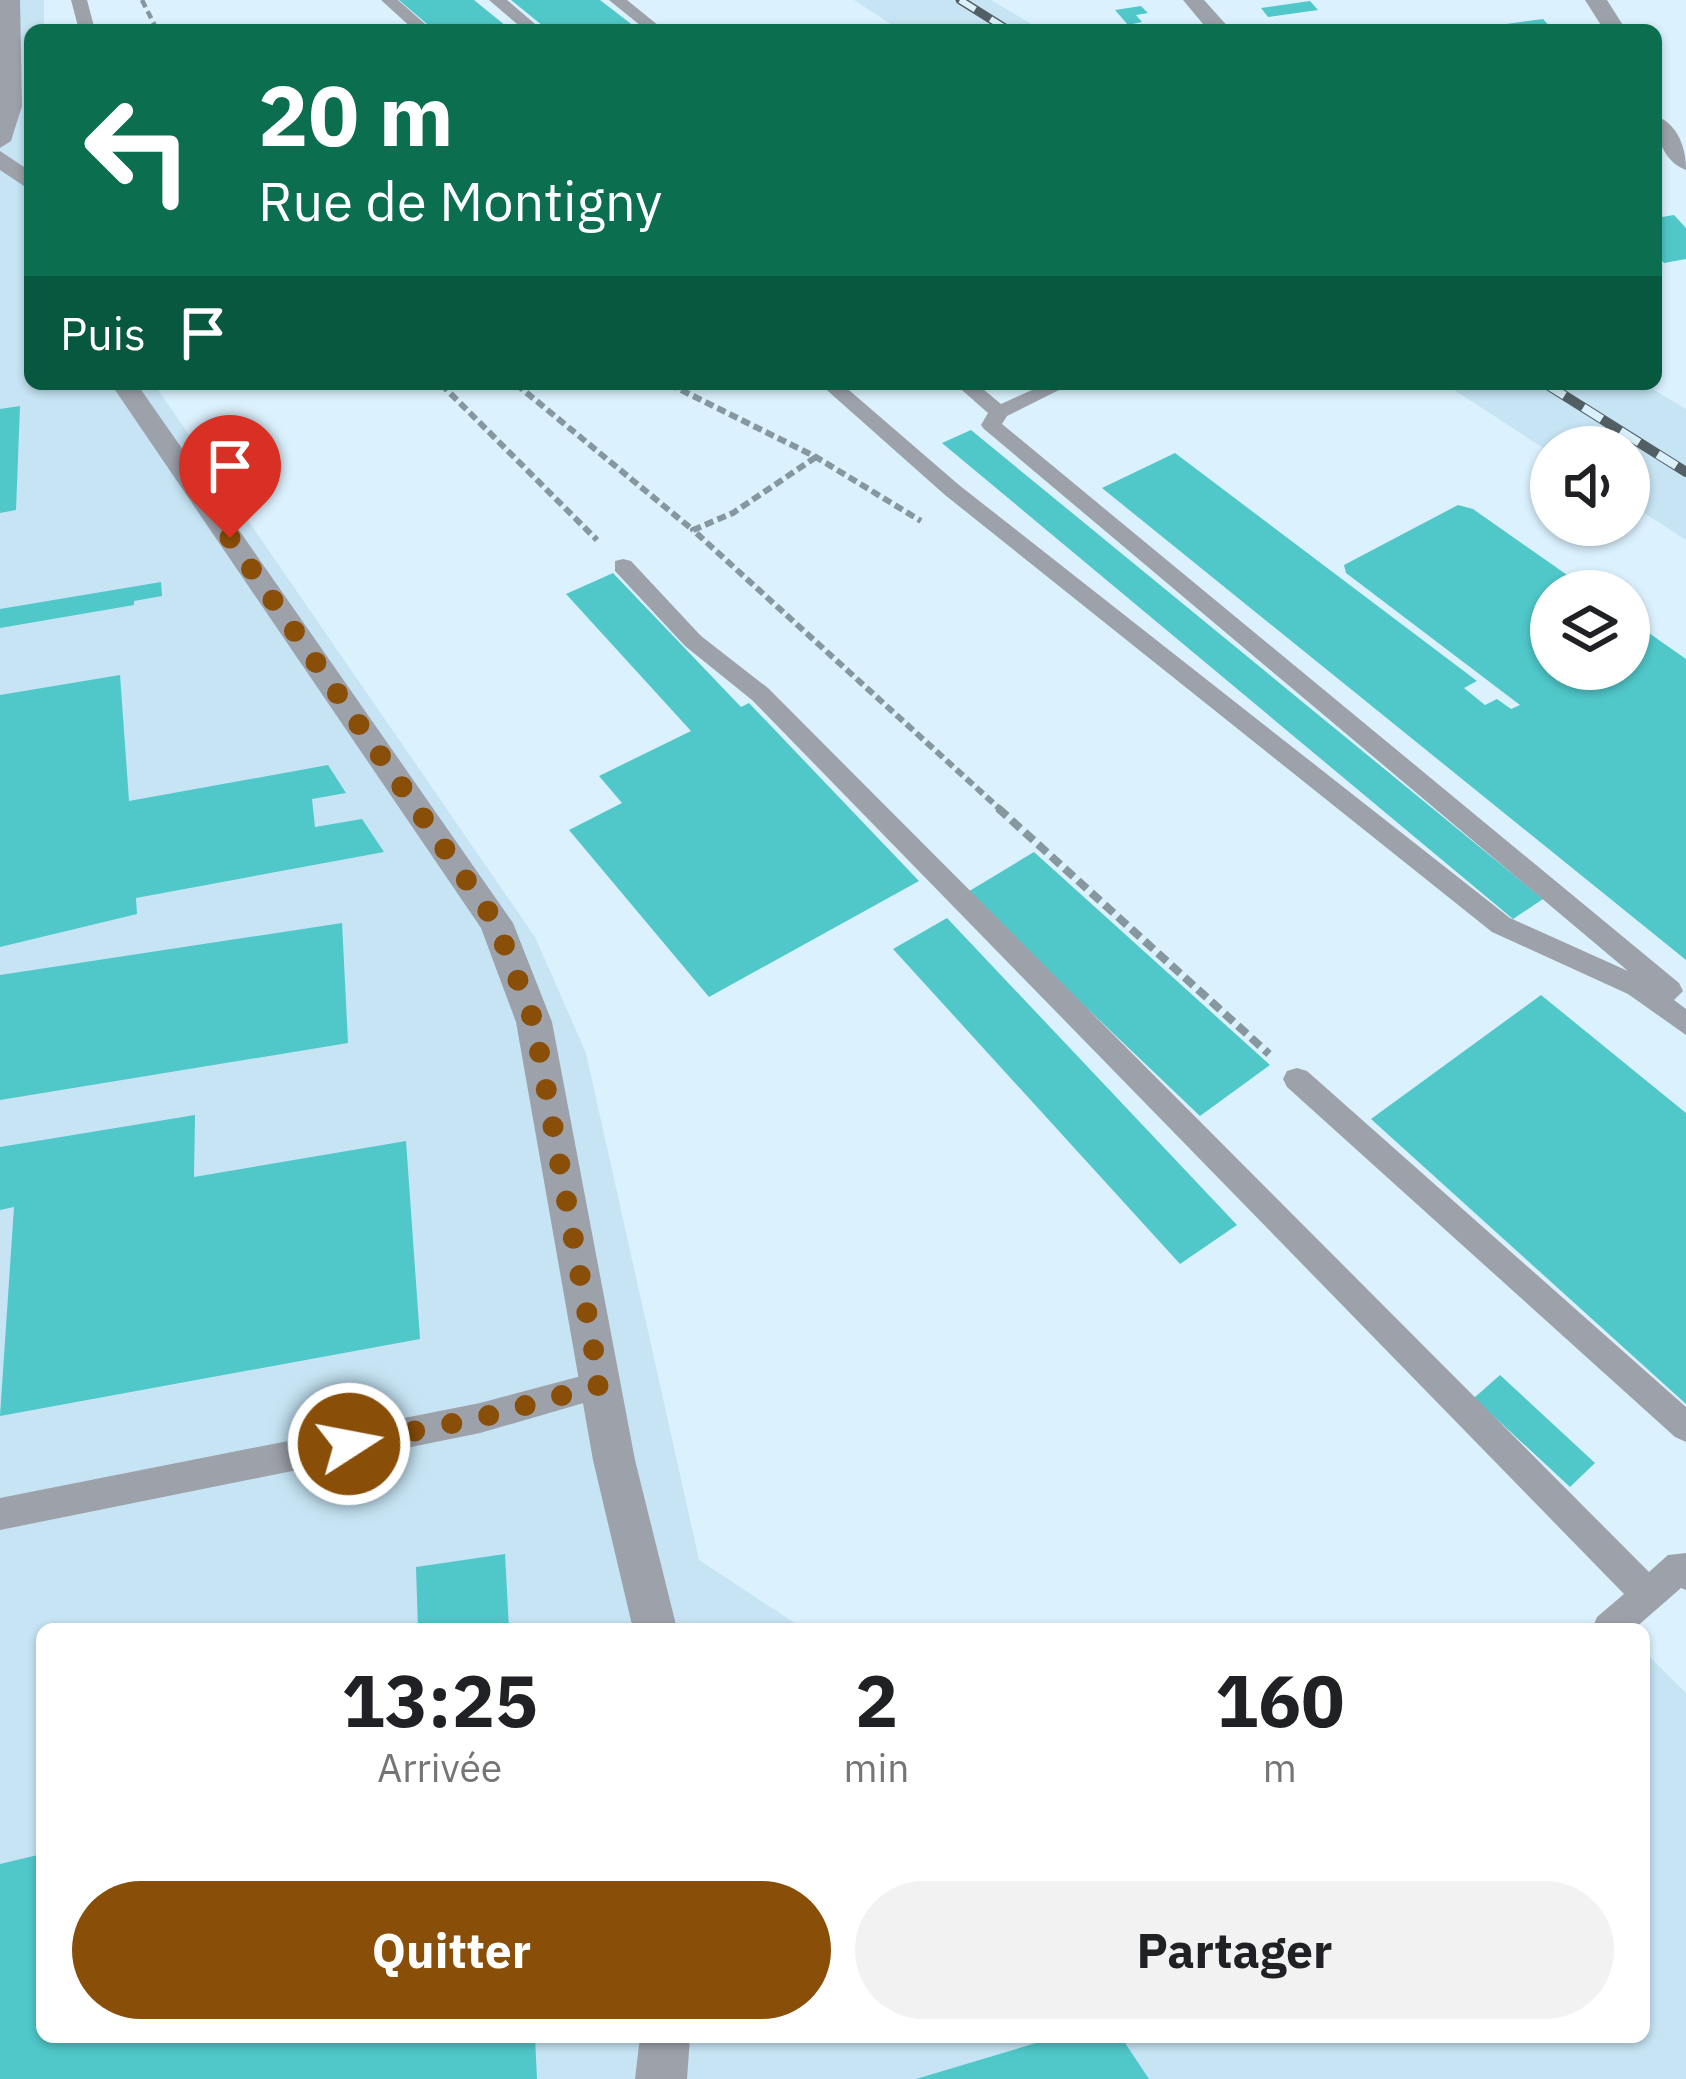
<!DOCTYPE html>
<html lang="fr">
<head>
<meta charset="utf-8">
<style>
	:root { --surface:#fff; --page:#f2f2f2; --text:#202124; --muted:#757577; --accent:#894e08 }
	body { margin:0; font-family:"IBM Plex Sans",sans-serif; background:var(--page); color:var(--text); height:100vh; display:flex; flex-direction:column; font-size:45px; white-space:nowrap }
	* { box-sizing:border-box; margin:0 }
	p { font-size:39px; color:var(--muted) }
	.icon { flex:none; width:66px; height:66px; fill:none; stroke:currentColor; stroke-width:2; stroke-linecap:round; stroke-linejoin:round }
	.map { position:relative; flex:1; overflow:hidden }
	.details { position:absolute; left:36px; top:1623px; width:1614px; height:420px; display:flex; flex-direction:column; background:var(--surface); border-radius:18px; box-shadow:0 3px 9px #0004 }
	.details>* { flex:none }
	.top-card { position:absolute; left:24px; top:24px; width:1638px; height:366px; border-radius:18px; box-shadow:0 3px 9px #0004; background:#0b6e4f; color:#fff; overflow:hidden }
	.controls { position:absolute; left:1530px; top:426px; display:grid; gap:24px }
	.controls a { display:grid; place-items:center; width:120px; height:120px; border-radius:50%; background:var(--surface); box-shadow:0 3px 9px #0004; font-size:60px }
	.pin { position:absolute; display:grid; place-items:center; width:102px; height:102px; color:#fff; margin:-123px -51px; border-radius:50% 50% 50% 0; rotate:-45deg; box-shadow:0 0 12px #0007 }
	.pin .icon { rotate:45deg }
	.me { position:absolute; width:132px; margin:-66px; rotate:79deg; stroke-linejoin:round; filter:drop-shadow(0 0 9px #0008) }
	.turn { display:flex; align-items:center; gap:42px; height:252px; padding:0 36px; font-size:54px }
	.turn .icon { width:156px; height:156px; stroke-width:2.5 }
	.turn b { display:block; font-size:84px; line-height:102px }
	.then { display:flex; align-items:center; height:114px; padding:0 36px; background:#0003; gap:24px; font-size:45px }
	.eta { display:flex; justify-content:space-evenly; align-items:center; height:204px; text-align:center }
	.eta b { font-size:72px; font-weight:800; line-height:84px }
	.action { display:flex; gap:24px; margin-top:auto; padding:24px 36px }
	.action a { flex:1; height:138px; border-radius:72px; background:var(--accent); color:#fff; font-size:48px; font-weight:800; line-height:138px; text-align:center }
	.action a+a { background:var(--page); color:var(--text) }
	.map>svg:first-child { display:block }
	.built { fill:#c6e4f4 }
	.building { fill:#50c7c9 }
	.lines { fill:none; stroke-linecap:round; stroke-linejoin:round }
	.path-far2 { stroke:#8797a0; stroke-width:4.5; stroke-dasharray:8 4.5; stroke-linecap:butt }
	.path-far1 { stroke:#8797a0; stroke-width:6; stroke-dasharray:9 4.5; stroke-linecap:butt }
	.path { stroke:#8797a0; stroke-width:8; stroke-dasharray:12 6; stroke-linecap:butt }
	.service { fill:#9da1aa; fill-rule:evenodd }
	.minor { fill:#9da1aa; fill-rule:evenodd }
	.rail-far1-casing { stroke:#525f65; stroke-width:9 }
	.rail-casing { stroke:#525f65; stroke-width:10 }
	.rail-far1 { stroke:#dbf2fe; stroke-width:6; stroke-dasharray:18; stroke-linecap:butt }
	.rail { stroke:#dbf2fe; stroke-width:8; stroke-dasharray:22; stroke-linecap:butt }
	.route { stroke:#894e08; stroke-width:21; stroke-dasharray:0 37.8 }
</style>
</head>
<body>
<div class="map">
<svg width="1686" height="2079" viewBox="0 0 1686 2079">
	<rect width="100%" height="100%" fill="#dbf2fe"/>
	<g class="built">
		<path d="M 0,0 L 44,0 L 44,30 L 30,30 L 30,384 L 154,384 L 535,937 L 586,1053 L 699,1560 L 804,1629 L 42,1629 L 42,2037 L 1644,2037 L 1645,1652 L 1686,1693 L 1686,2079 L 0,2079 Z"/>
		<path d="M 854,0 L 991,0 L 1042,30 L 900,30 Z"/>
		<path d="M 1445,384 L 1644,384 L 1686,409 L 1686,540 L 1629,503 L 1629,447 L 1551,447 L 1551,453 Z"/>
	</g>
	<g class="building">
		<path d="M 399,0 L 474,0 L 511,30 L 434,30 Z"/>
		<path d="M 511,0 L 600,0 L 639,30 L 548,30 Z"/>
		<path d="M 1310,1 L 1318,10 L 1268,17 L 1261,8 Z"/>
		<path d="M 1141,6 L 1148,13 L 1136,15 L 1142,22 L 1128,25 L 1115,10 Z"/>
		<path d="M 1543,19 L 1553,30 L 1504,30 L 1499,25 Z"/>
		<path d="M 1674,215 L 1686,228 L 1686,259 L 1664,263 L 1656,254 L 1656,218 Z"/>
		<path d="M 20,406 L 16,510 L 0,513 L 0,409 Z"/>
		<path d="M 971,430 L 1543,899 L 1513,919 L 942,443 Z"/>
		<path d="M 1175,453 L 1477,681 L 1464,688 L 1485,705 L 1497,699 L 1511,709 L 1520,705 L 1346,573 L 1344,565 L 1458,505 L 1473,509 L 1590,591 L 1551,591 L 1551,669 L 1629,669 L 1629,619 L 1686,659 L 1686,960 L 1102,488 Z"/>
		<path d="M 613,573 L 741,707 L 749,703 L 919,881 L 709,997 L 569,830 L 622,803 L 599,776 L 691,731 L 566,594 Z"/>
		<path d="M 161,582 L 162,596 L 134,601 L 134,605 L 0,628 L 0,609 Z"/>
		<path d="M 120,675 L 129,801 L 328,765 L 346,793 L 312,799 L 315,827 L 362,819 L 384,852 L 136,898 L 137,914 L 0,947 L 0,695 Z"/>
		<path d="M 1034,852 L 1270,1065 L 1200,1116 L 966,893 Z"/>
		<path d="M 947,918 L 1237,1225 L 1180,1264 L 893,949 Z"/>
		<path d="M 342,923 L 348,1043 L 0,1100 L 0,975 Z"/>
		<path d="M 1541,995 L 1686,1113 L 1686,1404 L 1371,1119 Z"/>
		<path d="M 195,1115 L 194,1177 L 406,1141 L 420,1339 L 0,1416 L 14,1207 L 0,1210 L 0,1147 Z"/>
		<path d="M 1500,1375 L 1595,1463 L 1570,1487 L 1474,1398 Z"/>
		<path d="M 505,1554 L 509,1629 L 418,1629 L 416,1567 Z"/>
		<path d="M 42,1854 L 42,2037 L 535,2037 L 537,2079 L 0,2079 L 0,1864 Z"/>
		<path d="M 1056,2037 L 1121,2037 L 1149,2079 L 916,2079 Z"/>
	</g>
	<g class="lines">
		<path class="path-far2" d="M 142,0 L 157,30"/>
		<g class="path-far1">
			<path d="M 441,384 L 597,540"/>
			<path d="M 516,384 L 693,530"/>
			<path d="M 669,384 L 816,457 L 921,521"/>
			<path d="M 816,457 L 733,513 L 693,530 L 1002,811"/>
		</g>
		<path class="path" d="M 998,808 L 1269,1054"/>
		<g class="service">
			<path d="M 71,0 L 87,0 L 95,30 L 79,30 Z"/>
			<path d="M 381,0 L 398,0 L 432,30 L 414,30 Z"/>
			<path d="M 489,0 L 507,0 L 542,30 L 524,30 Z"/>
			<path d="M 609,0 L 627,0 L 664,30 L 646,30 Z"/>
			<path d="M 820,384 L 842,384 L 959,485 L 1510,918 L 1628,971 L 984,429 L 981,425 L 988,413 L 955,384 L 977,384 L 1001,404 L 1045,384 L 1071,384 L 1007,416 L 1002,424 L 1679,983 L 1683,991 L 1674,1000 L 1686,1009 L 1686,1035 L 1628,994 L 1492,932 L 945,495 Z"/>
			<path d="M 623,559 L 631,561 L 701,636 L 768,688 L 1649,1572 L 1668,1555 L 1686,1553 L 1686,1590 L 1681,1588 L 1634,1629 L 1592,1629 L 1597,1617 L 1624,1594 L 752,700 L 685,646 L 615,571 L 615,561 Z"/>
			<path d="M 1297,1068 L 1307,1071 L 1686,1407 L 1686,1442 L 1675,1437 L 1287,1087 L 1283,1079 L 1287,1071 Z"/>
			<path d="M 600,1371 L 611,1375 L 615,1385 L 611,1395 L 480,1433 L 0,1530 L 0,1498 L 480,1403 Z"/>
		</g>
		<g class="minor">
			<path d="M 0,0 L 20,0 L 22,106 L 11,141 L 0,148 Z"/>
			<path d="M 1183,0 L 1204,0 L 1231,30 L 1208,30 Z"/>
			<path d="M 1585,0 L 1607,0 L 1626,30 L 1604,30 Z"/>
			<path d="M 1656,116 C 1678,124 1686,148 1686,170 C 1664,162 1656,138 1656,116 Z"/>
			<path d="M 0,151 L 30,171 L 30,190 L 0,170 Z"/>
			<path d="M 111,384 L 137,384 L 513,923 L 552,1022 L 635,1460 L 677,1629 L 633,1629 L 593,1460 L 516,1022 L 481,928 Z"/>
			<path d="M 640,2037 L 690,2037 L 687,2079 L 635,2079 Z"/>
		</g>
		<g class="rail-far1-casing">
			<path id="rail-far1" d="M 960,0 L 1008,30"/>
		</g>
		<g class="rail-casing">
			<path id="rail" d="M 1546,384 L 1686,472"/>
		</g>
		<use href="#rail-far1" class="rail-far1"/>
		<use href="#rail" class="rail"/>
	</g>
	<g class="lines">
		<path class="route" d="M 230,538 L 496,923 L 534,1022 L 600,1385 L 480,1418 L 349,1444"/>
	</g>
</svg>
<div class="controls">
<a><svg class="icon" aria-label="sound" viewBox="0 0 24 24"><path d="M4 9h4l5-4v14l-5-4H4zM17 9q2 3 0 6"/></svg></a>
<a><svg class="icon" aria-label="layers" viewBox="0 0 24 24"><path d="M12 4l9 5-9 5-9-5zM3 14l9 5 9-5"/></svg></a>
</div>
<div class="pin" style="left:230px;top:538px;background:#d93025"><svg class="icon" aria-label="arrive" viewBox="0 0 24 24"><path d="M6 21V4h12l-3 4 3 4H6"/></svg></div>
<svg class="me" style="left:349px;top:1444px" viewBox="-20 -20 40 40"><circle r="17" fill="#894e08" stroke="#fff" stroke-width="3"/><path d="M0-11L8 9 0 5-8 9z" fill="#fff"/></svg>
<div class="top-card">
<div class="turn"><svg class="icon" aria-label="left" viewBox="0 0 24 24"><path d="M17 20v-9H6M10 6l-5 5 5 5"/></svg><div><b>20 m</b>Rue de Montigny</div></div>
<div class="then">Puis<svg class="icon" aria-label="arrive" viewBox="0 0 24 24"><path d="M6 21V4h12l-3 4 3 4H6"/></svg></div>
</div>
<section class="details">
<div class="eta">
<div><b>13:25</b><p>Arrivée</p></div>
<div><b>2</b><p>min</p></div>
<div><b>160</b><p>m</p></div>
</div>
<div class="action"><a>Quitter</a><a>Partager</a></div>
</section>
</div>
</body>
</html>
